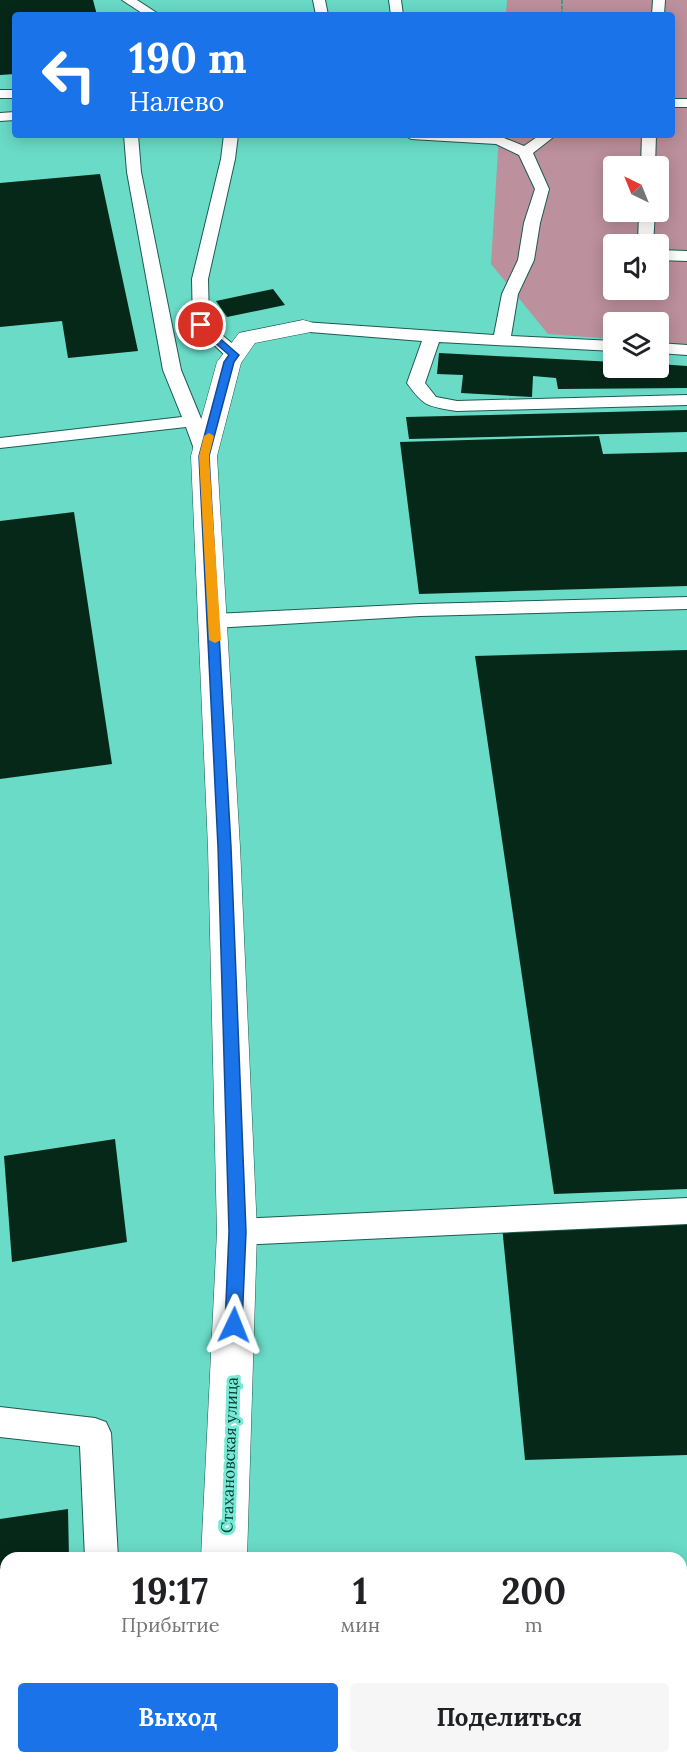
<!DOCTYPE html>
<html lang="ru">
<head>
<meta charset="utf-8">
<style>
	:root { --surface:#fff; --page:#f6f6f6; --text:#202124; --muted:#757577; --accent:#1a73e8 }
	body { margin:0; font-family:Lora,serif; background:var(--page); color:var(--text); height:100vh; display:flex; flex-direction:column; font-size:22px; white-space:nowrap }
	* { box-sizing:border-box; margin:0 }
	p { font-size:20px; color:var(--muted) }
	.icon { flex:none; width:33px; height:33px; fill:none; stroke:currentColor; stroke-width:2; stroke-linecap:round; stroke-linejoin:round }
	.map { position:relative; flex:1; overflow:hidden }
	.drawer { position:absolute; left:0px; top:1552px; width:687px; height:212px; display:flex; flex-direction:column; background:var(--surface); border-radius:18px 18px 0 0; box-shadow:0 3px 15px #0003 }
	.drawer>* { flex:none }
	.top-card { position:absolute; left:12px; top:12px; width:663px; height:126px; border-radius:6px; box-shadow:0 3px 15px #0003; background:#1a73e8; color:#fff; overflow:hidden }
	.needle { width:39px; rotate:317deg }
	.fabs { position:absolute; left:603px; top:156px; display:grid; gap:12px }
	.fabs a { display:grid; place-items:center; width:66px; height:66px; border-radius:6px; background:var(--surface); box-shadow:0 3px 15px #0003; font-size:30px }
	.pin { position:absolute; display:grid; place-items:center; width:51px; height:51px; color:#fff; margin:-26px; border:3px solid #fff; border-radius:50%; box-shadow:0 2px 6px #0007 }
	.me { position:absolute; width:66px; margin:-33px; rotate:2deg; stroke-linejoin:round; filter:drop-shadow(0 0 4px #0008) }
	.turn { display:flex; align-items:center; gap:21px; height:126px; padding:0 18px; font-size:27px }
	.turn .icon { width:78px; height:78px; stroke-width:2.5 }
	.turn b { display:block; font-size:42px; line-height:51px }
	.eta { display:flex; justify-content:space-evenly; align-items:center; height:102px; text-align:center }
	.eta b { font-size:36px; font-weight:800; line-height:42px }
	.primary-button { display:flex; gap:12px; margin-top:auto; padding:12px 18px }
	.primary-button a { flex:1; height:69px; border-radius:6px; background:var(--accent); color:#fff; font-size:24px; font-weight:800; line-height:69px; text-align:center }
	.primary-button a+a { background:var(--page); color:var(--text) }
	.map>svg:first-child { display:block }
	.green { fill:#bc909c; fill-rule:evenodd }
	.building { fill:#062819 }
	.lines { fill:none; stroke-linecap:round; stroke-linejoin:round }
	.service-casing { stroke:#1c5b51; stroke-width:2 }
	.minor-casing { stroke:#1c5b51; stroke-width:1 }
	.path { stroke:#419b8c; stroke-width:2; stroke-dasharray:4 1.5; stroke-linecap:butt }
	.service { fill:#fff; fill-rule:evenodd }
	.minor { fill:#fff; fill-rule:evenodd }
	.route { fill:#1a73e8; stroke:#114b97; stroke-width:1.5 }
	.slow { fill:#f59e0b }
	.labels { text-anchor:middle; stroke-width:6; stroke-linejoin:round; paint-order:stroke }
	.street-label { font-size:16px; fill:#043a33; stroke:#77e9d4 }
</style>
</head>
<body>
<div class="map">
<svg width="687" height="1763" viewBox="0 0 687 1763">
	<rect width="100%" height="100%" fill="#69dbc7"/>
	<path class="green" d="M 507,0 L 687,0 L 687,346 L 659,343 L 658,322 L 614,322 L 613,339 L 548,334 L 491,264 L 499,135 L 672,135 L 672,15 L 506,15 ZM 614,166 L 658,166 L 658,212 L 614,212 ZM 614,244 L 658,244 L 658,290 L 614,290 Z"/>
	<g class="building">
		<path d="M 0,0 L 93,0 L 97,15 L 15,15 L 15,74 L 0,75 Z"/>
		<path d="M 100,174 L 138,351 L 68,358 L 62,321 L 0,327 L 0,183 Z"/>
		<path d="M 273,289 L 285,305 L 227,317 L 216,301 Z"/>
		<path d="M 439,353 L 614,362 L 614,368 L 658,368 L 658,364 L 687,366 L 687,388 L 558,389 L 556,378 L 533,376 L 532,397 L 461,393 L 463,375 L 437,374 Z"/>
		<path d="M 687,410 L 687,432 L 409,439 L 406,417 Z"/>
		<path d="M 599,436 L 603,454 L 687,452 L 687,586 L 419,594 L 400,442 Z"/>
		<path d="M 74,512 L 112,764 L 0,779 L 0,521 Z"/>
		<path d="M 687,650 L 687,1189 L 554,1194 L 475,656 Z"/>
		<path d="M 115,1139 L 127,1242 L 12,1262 L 4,1156 Z"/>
		<path d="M 687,1221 L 687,1455 L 525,1460 L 502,1226 Z"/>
		<path d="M 68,1509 L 69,1558 L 6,1558 L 6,1643 L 0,1644 L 0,1519 Z"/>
	</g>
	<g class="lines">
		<g class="service-casing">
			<g id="service">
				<path d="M 122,0 L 137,0 L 160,15 L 145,15 Z"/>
				<path d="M 313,0 L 325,0 L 328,15 L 316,15 Z"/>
				<path d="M 389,0 L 401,0 L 403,15 L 391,15 Z"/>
				<path d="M 653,0 L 665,0 L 664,15 L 652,15 Z"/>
				<rect x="0" y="90" width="15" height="8"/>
				<rect x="672" y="99" width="15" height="8"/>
				<path d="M 15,112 L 15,120 L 0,121 L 0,113 Z"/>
				<path d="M 124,135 L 138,135 L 141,172 L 181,370 L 202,421 L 213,456 L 210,460 L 198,460 L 186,427 L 0,448 L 0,438 L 182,417 L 163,370 L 127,172 Z"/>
				<path d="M 224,135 L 238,135 L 235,159 L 208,279 L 209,324 L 241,351 L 243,355 L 241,359 L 229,359 L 193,325 L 192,279 L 221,159 Z"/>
				<path d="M 404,135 L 499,136 L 524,146 L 540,135 L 556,135 L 533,153 L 549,189 L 540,223 L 534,260 L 518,294 L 511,336 L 614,341 L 614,351 L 439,342 L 425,383 L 436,397 L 457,401 L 687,395 L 687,405 L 457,411 C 428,406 425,408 407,383 L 422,341 L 297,331 L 295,327 L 303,322 L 494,335 L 502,294 L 518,260 L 524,223 L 535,189 L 519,155 L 496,144 L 411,139 Z"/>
				<path d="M 642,135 L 656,135 L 655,166 L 641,166 Z"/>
				<path d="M 639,212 L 655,212 L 653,244 L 638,244 Z"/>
				<path d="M 658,250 L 687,251 L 687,261 L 658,260 Z"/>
				<path d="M 658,343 L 687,345 L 687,355 L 658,353 Z"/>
				<path d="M 687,597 L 687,609 L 420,616 L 214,628 L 207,626 L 204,621 L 207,616 L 214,614 L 420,604 Z"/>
				<path d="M 687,1198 L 687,1224 L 237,1245 L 227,1241 L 223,1232 L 227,1223 L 237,1219 Z"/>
				<path d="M 0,1407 L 95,1418 L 106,1422 L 111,1433 L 118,1558 L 85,1558 L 80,1446 L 0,1437 Z"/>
				<rect x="103" y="1758" width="36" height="5"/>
			</g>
		</g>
		<g class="minor-casing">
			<g id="minor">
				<path d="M 303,320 L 311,322 L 314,327 L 311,332 L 255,343 L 241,363 L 217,456 L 240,847 L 257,1232 L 247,1558 L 201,1558 L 217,1232 L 208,847 L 191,456 L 217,362 L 239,333 Z"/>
				<rect x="191" y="1758" width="50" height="5"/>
			</g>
		</g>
		<path class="path" d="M 562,0 L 562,15"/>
		<use href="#service" class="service"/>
		<use href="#minor" class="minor"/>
	</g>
	<path class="route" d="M 201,322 L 239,355 L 234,362 L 209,456 L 231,847 L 246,1232 L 242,1325 L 240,1331 L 234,1333 L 228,1331 L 225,1325 L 229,1232 L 218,847 L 199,456 L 224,362 L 229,355 L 197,327 L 197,323 Z"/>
	<path class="slow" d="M 209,433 L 214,436 L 209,456 L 221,640 L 215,643 L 209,640 L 199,456 L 204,436 Z"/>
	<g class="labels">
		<g class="street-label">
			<text transform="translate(229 1455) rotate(-88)" y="6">Стахановская улица</text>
		</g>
	</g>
</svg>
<div class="fabs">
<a><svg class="needle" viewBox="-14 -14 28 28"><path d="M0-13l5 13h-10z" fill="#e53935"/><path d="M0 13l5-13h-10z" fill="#757577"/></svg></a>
<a><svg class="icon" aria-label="sound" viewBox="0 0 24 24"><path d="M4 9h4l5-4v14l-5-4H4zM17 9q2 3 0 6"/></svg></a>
<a><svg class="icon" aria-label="layers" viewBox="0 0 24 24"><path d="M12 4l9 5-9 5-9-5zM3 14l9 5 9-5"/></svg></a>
</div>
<div class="pin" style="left:201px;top:325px;background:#d93025"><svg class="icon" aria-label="arrive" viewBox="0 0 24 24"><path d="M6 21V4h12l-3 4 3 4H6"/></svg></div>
<svg class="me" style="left:234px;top:1325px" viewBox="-20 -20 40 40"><path d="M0-17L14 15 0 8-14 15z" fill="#1a73e8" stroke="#fff" stroke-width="4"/></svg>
<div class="top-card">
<div class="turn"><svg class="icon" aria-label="left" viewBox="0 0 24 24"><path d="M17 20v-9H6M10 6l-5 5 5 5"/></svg><div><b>190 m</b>Налево</div></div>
</div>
<section class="drawer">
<div class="eta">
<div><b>19:17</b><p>Прибытие</p></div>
<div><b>1</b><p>мин</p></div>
<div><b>200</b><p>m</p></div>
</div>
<div class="primary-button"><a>Выход</a><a>Поделиться</a></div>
</section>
</div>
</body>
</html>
